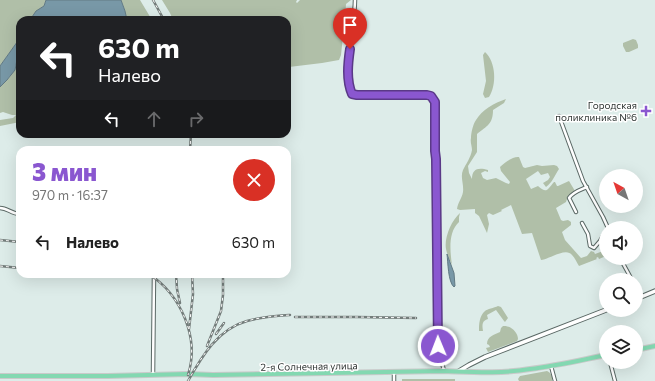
<!DOCTYPE html>
<html lang="ru">
<head>
<meta charset="utf-8">
<style>
	:root { --surface:#fff; --page:#f2f2f2; --text:#222; --muted:#767676; --accent:#8a57d0 }
	body { margin:0; font-family:Commissioner,sans-serif; background:var(--page); color:var(--text); height:100vh; display:flex; flex-direction:column; font-size:15px; white-space:nowrap }
	* { box-sizing:border-box; margin:0 }
	p { font-size:13px; color:var(--muted) }
	.icon { flex:none; width:22px; height:22px; fill:none; stroke:currentColor; stroke-width:2; stroke-linecap:round; stroke-linejoin:round }
	.map { position:relative; flex:1; overflow:hidden }
	.panel { position:absolute; left:16px; top:146px; width:275px; height:132px; display:flex; flex-direction:column; background:var(--surface); border-radius:12px; box-shadow:0 4px 16px #0002 }
	.panel>* { flex:none }
	.guide { position:absolute; left:16px; top:16px; width:275px; height:122px; border-radius:12px; box-shadow:0 4px 16px #0002; background:#202124; color:#fff; overflow:hidden }
	.needle { width:26px; rotate:320deg }
	.fabs { position:absolute; left:599px; top:169px; display:grid; gap:8px }
	.fabs a { display:grid; place-items:center; width:44px; height:44px; border-radius:50%; background:var(--surface); box-shadow:0 4px 16px #0002; font-size:20px }
	.pin { position:absolute; display:grid; place-items:center; width:34px; height:34px; color:#fff; margin:-41px -17px; border-radius:50% 50% 50% 0; rotate:-45deg; box-shadow:0 0 4px #0007 }
	.pin .icon { rotate:45deg }
	.me { position:absolute; width:44px; margin:-22px; rotate:359deg; stroke-linejoin:round; filter:drop-shadow(0 0 3px #0008) }
	.turn { display:flex; align-items:center; gap:14px; height:84px; padding:0 16px; font-size:18px }
	.turn .icon { width:52px; height:52px; stroke-width:2.5 }
	.turn b { display:block; font-size:28px; line-height:34px }
	.lanes { display:flex; align-items:center; height:38px; padding:0 16px; background:#0003; justify-content:center; gap:20px; direction:ltr }
	.lanes .off { opacity:.35 }
	.round { display:grid; place-items:center; flex:none; width:42px; height:42px; border-radius:21px; background:var(--page) }
	.headline { display:flex; align-items:center; justify-content:space-between; height:68px; padding:0 16px }
	h1 { font-size:24px; font-weight:800; line-height:30px; color:var(--accent) }
	ul { padding:0; list-style:none }
	li { display:flex; align-items:center; gap:12px; height:56px; padding:0 16px }
	li div { flex:1 }
	li b { display:block; font-size:15px }
	li em { font-style:normal }
	.map>svg:first-child { display:block }
	.green { fill:#b0bfa8 }
	.water { fill:#7898a7; stroke:#627a84 }
	.lines { fill:none; stroke-linecap:round; stroke-linejoin:round }
	.street-casing { stroke:#5a6865; stroke-width:4.5 }
	.secondary-casing { stroke:#5a6865; stroke-width:5.5 }
	.primary-casing { stroke:#c9caca; stroke-width:6 }
	.street { stroke:#fff; stroke-width:2.5 }
	.secondary { stroke:#fff; stroke-width:3.5 }
	.primary { stroke:#83d8b1; stroke-width:4 }
	.rail-casing { stroke:#737c7a; stroke-width:2.5 }
	.rail { stroke:#fff; stroke-width:1; stroke-dasharray:3; stroke-linecap:butt }
	.route-casing { stroke:#5a3987; stroke-width:10 }
	.route { stroke:#8a57d0; stroke-width:7 }
	.poi-dot { fill:#8a57d0; stroke:#fff; stroke-width:1.5 }
	.labels { text-anchor:middle; stroke-width:3; stroke-linejoin:round; paint-order:stroke }
	.poi-label { font-size:10px; fill:#2f3533; stroke:#fff; text-anchor:end }
	.street-label { font-size:10px; fill:#2f3533; stroke:#fff }
</style>
</head>
<body>
<div class="map">
<svg width="655" height="381" viewBox="0 0 655 381">
	<rect width="100%" height="100%" fill="#ddece9"/>
	<g class="green">
		<path d="M 0,0 L 46,0 L 44,6 L 36,11 L 30,20 L 20,20 L 20,38 L 0,66 Z"/>
		<path d="M 121,0 L 140,0 L 152,20 L 127,20 L 125,11 Z"/>
		<path d="M 162,0 L 297,0 L 296,2 L 297,3 L 300,0 L 351,0 L 346,4 L 345,17 L 341,55 L 339,60 L 322,63 L 289,67 L 287,66 L 287,20 L 173,20 L 170,13 Z"/>
		<path d="M 633,39 L 636,40 L 638,45 L 638,48 L 629,52 L 626,52 L 623,46 L 623,43 Z"/>
		<path d="M 20,51 L 20,122 L 0,126 L 0,120 L 13,118 L 16,115 L 12,115 L 3,112 L 0,113 L 0,87 C 8,80 14,73 17,63 C 18,59 18,55 20,51 Z"/>
		<path d="M 485,52 C 496,62 497,85 489,97 L 485,98 L 483,94 L 486,81 L 483,55 Z"/>
		<path d="M 506,99 L 504,103 L 493,110 C 493,124 487,126 477,134 L 477,152 L 468,166 L 469,173 L 472,179 C 472,169 478,167 488,170 L 488,172 L 485,171 L 481,173 L 483,178 L 487,180 L 496,178 L 506,183 L 509,184 L 510,182 L 501,171 L 500,167 C 504,163 513,156 519,157 L 523,167 L 525,168 L 537,165 L 542,166 L 554,165 L 557,166 L 559,169 C 555,175 552,183 546,187 L 543,183 L 548,180 L 550,177 L 548,173 L 541,175 L 538,171 L 526,179 L 531,189 L 538,186 C 547,194 547,190 554,182 L 555,182 L 557,186 L 558,186 L 569,181 L 575,191 L 568,196 L 566,202 L 556,208 L 561,220 L 563,221 L 568,220 L 571,222 L 571,225 L 562,232 L 565,240 L 581,258 L 587,256 L 591,251 L 594,252 L 595,254 L 606,250 L 606,256 L 599,259 L 598,257 L 596,258 L 597,259 L 579,266 C 577,263 575,258 572,255 C 566,247 550,259 541,260 L 532,233 L 522,234 L 511,205 L 501,210 L 502,211 L 493,215 L 489,213 L 487,215 L 489,224 L 487,233 L 479,216 L 475,213 L 475,209 L 460,210 L 457,209 C 458,202 462,198 463,192 C 464,184 460,177 463,170 C 466,164 471,157 472,150 C 472,146 470,142 471,138 C 471,133 473,124 476,120 C 482,110 494,103 506,99 Z"/>
		<path d="M 460,213 L 459,217 L 459,222 C 448,232 450,251 452,265 C 450,260 447,255 446,249 C 444,238 451,221 460,213 Z"/>
		<path d="M 498,306 L 501,307 L 508,318 L 505,322 L 504,321 L 496,310 L 487,315 L 488,319 C 482,321 482,324 483,331 L 479,331 C 479,325 479,316 485,311 C 487,309 494,308 498,306 Z"/>
		<path d="M 503,326 C 510,325 518,332 518,339 L 517,341 L 488,352 L 486,348 L 490,347 L 489,345 L 487,344 C 487,336 494,335 500,332 L 501,328 Z"/>
		<path d="M 547,371 C 551,373 553,377 552,381 L 519,381 L 518,379 L 520,376 Z"/>
		<rect x="402" y="379" width="53" height="2"/>
	</g>
	<g class="water">
		<path d="M 46,0 L 121,0 L 125,11 L 127,20 L 30,20 L 36,11 L 44,6 Z"/>
		<path d="M 20,38 L 20,51 L 18,54 L 15,70 L 7,80 L 0,87 L 0,66 Z"/>
		<path d="M 447,254 L 454,273 L 455,286 L 454,287 C 448,282 448,262 447,254 Z"/>
	</g>
	<g class="lines">
		<g class="street-casing">
			<g id="street">
				<path d="M 355,0 C 355,27 341,69 352,94 L 357,95 L 427,95 L 431,96 L 435,102 L 435,151 L 436,159 L 438,346 L 444,371"/>
				<path d="M 559,116 L 583,181 L 603,217 L 608,228"/>
				<path d="M 0,208 C 8,208 11,214 20,214"/>
				<path d="M 576,212 L 569,198 C 573,192 580,190 587,187"/>
				<path d="M 582,223 L 588,234 L 590,246 L 594,248 L 600,241 L 606,231"/>
				<path d="M 620,258 L 632,280"/>
				<path d="M 636,287 L 641,297"/>
				<path d="M 610,362 L 615,381"/>
				<path d="M 551,366 L 555,381"/>
				<path d="M 153,374 L 154,274"/>
				<path d="M 394,381 L 394,372"/>
			</g>
		</g>
		<g class="secondary-casing">
			<g id="secondary">
				<path d="M 636,299 L 655,291"/>
				<path d="M 459,371 L 469,365 L 485,357 L 606,310"/>
			</g>
		</g>
		<g class="primary-casing">
			<g id="primary">
				<path d="M 636,350 L 655,346"/>
				<path d="M 0,376 L 108,376 L 188,374 L 213,375 L 444,371 C 473,372 501,374 530,369 C 556,366 581,360 606,355"/>
			</g>
		</g>
		<use href="#street" class="street"/>
		<use href="#secondary" class="secondary"/>
		<use href="#primary" class="primary"/>
		<g class="rail-casing">
			<g id="rail">
				<path d="M 153,0 L 164,20"/>
				<path d="M 190,150 L 191,134"/>
				<path d="M 0,240 L 20,242"/>
				<path d="M 0,266 L 20,268"/>
				<path d="M 149,274 C 181,295 200,338 188,375"/>
				<path d="M 176,274 L 177,289 L 180,303"/>
				<path d="M 295,317 L 357,317 L 416,318"/>
				<path d="M 189,329 L 193,294 L 192,274"/>
				<path d="M 216,334 L 224,323"/>
				<path d="M 207,346 L 221,311 L 223,295 L 223,274"/>
				<path d="M 188,381 C 202,356 218,329 247,321 C 261,317 276,316 290,315"/>
			</g>
		</g>
		<use href="#rail" class="rail"/>
	</g>
	<g class="lines">
		<g class="route-casing">
			<path id="route" d="M 350,49 C 348,63 346,80 352,94 L 357,95 L 427,95 L 431,96 L 435,102 L 435,151 L 436,159 L 438,346"/>
		</g>
		<use href="#route" class="route"/>
	</g>
	<path class="poi-dot" d="M644 105h4v4h4v4h-4v4h-4v-4h-4v-4h4z"/>
	<g class="labels">
		<g class="poi-label">
			<text x="637" y="109">Городская<tspan x="637" dy="12">поликлиника №6</tspan></text>
		</g>
		<g class="street-label">
			<text transform="translate(309 366) rotate(-1)" y="4">2-я Солнечная улица</text>
		</g>
	</g>
</svg>
<div class="fabs">
<a><svg class="needle" viewBox="-14 -14 28 28"><path d="M0-13l5 13h-10z" fill="#e53935"/><path d="M0 13l5-13h-10z" fill="#767676"/></svg></a>
<a><svg class="icon" aria-label="sound" viewBox="0 0 24 24"><path d="M4 9h4l5-4v14l-5-4H4zM17 9q2 3 0 6"/></svg></a>
<a><svg class="icon" aria-label="search" viewBox="0 0 24 24"><circle cx="10" cy="10" r="6"/><path d="M15 15l6 6"/></svg></a>
<a><svg class="icon" aria-label="layers" viewBox="0 0 24 24"><path d="M12 4l9 5-9 5-9-5zM3 14l9 5 9-5"/></svg></a>
</div>
<div class="pin" style="left:350px;top:49px;background:#d93025"><svg class="icon" aria-label="arrive" viewBox="0 0 24 24"><path d="M6 21V4h12l-3 4 3 4H6"/></svg></div>
<svg class="me" style="left:438px;top:346px" viewBox="-20 -20 40 40"><circle r="17" fill="#8a57d0" stroke="#fff" stroke-width="3"/><path d="M0-11L8 9 0 5-8 9z" fill="#fff"/></svg>
<div class="guide">
<div class="turn"><svg class="icon" aria-label="left" viewBox="0 0 24 24"><path d="M17 20v-9H6M10 6l-5 5 5 5"/></svg><div><b>630 m</b>Налево</div></div>
<div class="lanes"><svg class="icon" aria-label="left" viewBox="0 0 24 24"><path d="M17 20v-9H6M10 6l-5 5 5 5"/></svg><svg class="icon off" aria-label="ahead" viewBox="0 0 24 24"><path d="M12 20V5M6 11l6-6 6 6"/></svg><svg class="icon off" aria-label="right" viewBox="0 0 24 24"><path d="M7 20v-9h11M14 6l5 5-5 5"/></svg></div>
</div>
<section class="panel">
<div class="headline"><div><h1>3 мин</h1><p>970 m · 16:37</p></div><a class="round" style="background:#d93025;color:#fff"><svg class="icon" aria-label="close" viewBox="0 0 24 24"><path d="M6 6l12 12M18 6L6 18"/></svg></a></div>
<ul>
<li><svg class="icon" aria-label="left" viewBox="0 0 24 24"><path d="M17 20v-9H6M10 6l-5 5 5 5"/></svg><div><b>Налево</b></div><em>630 m</em></li>
</ul>
</section>
</div>
</body>
</html>
